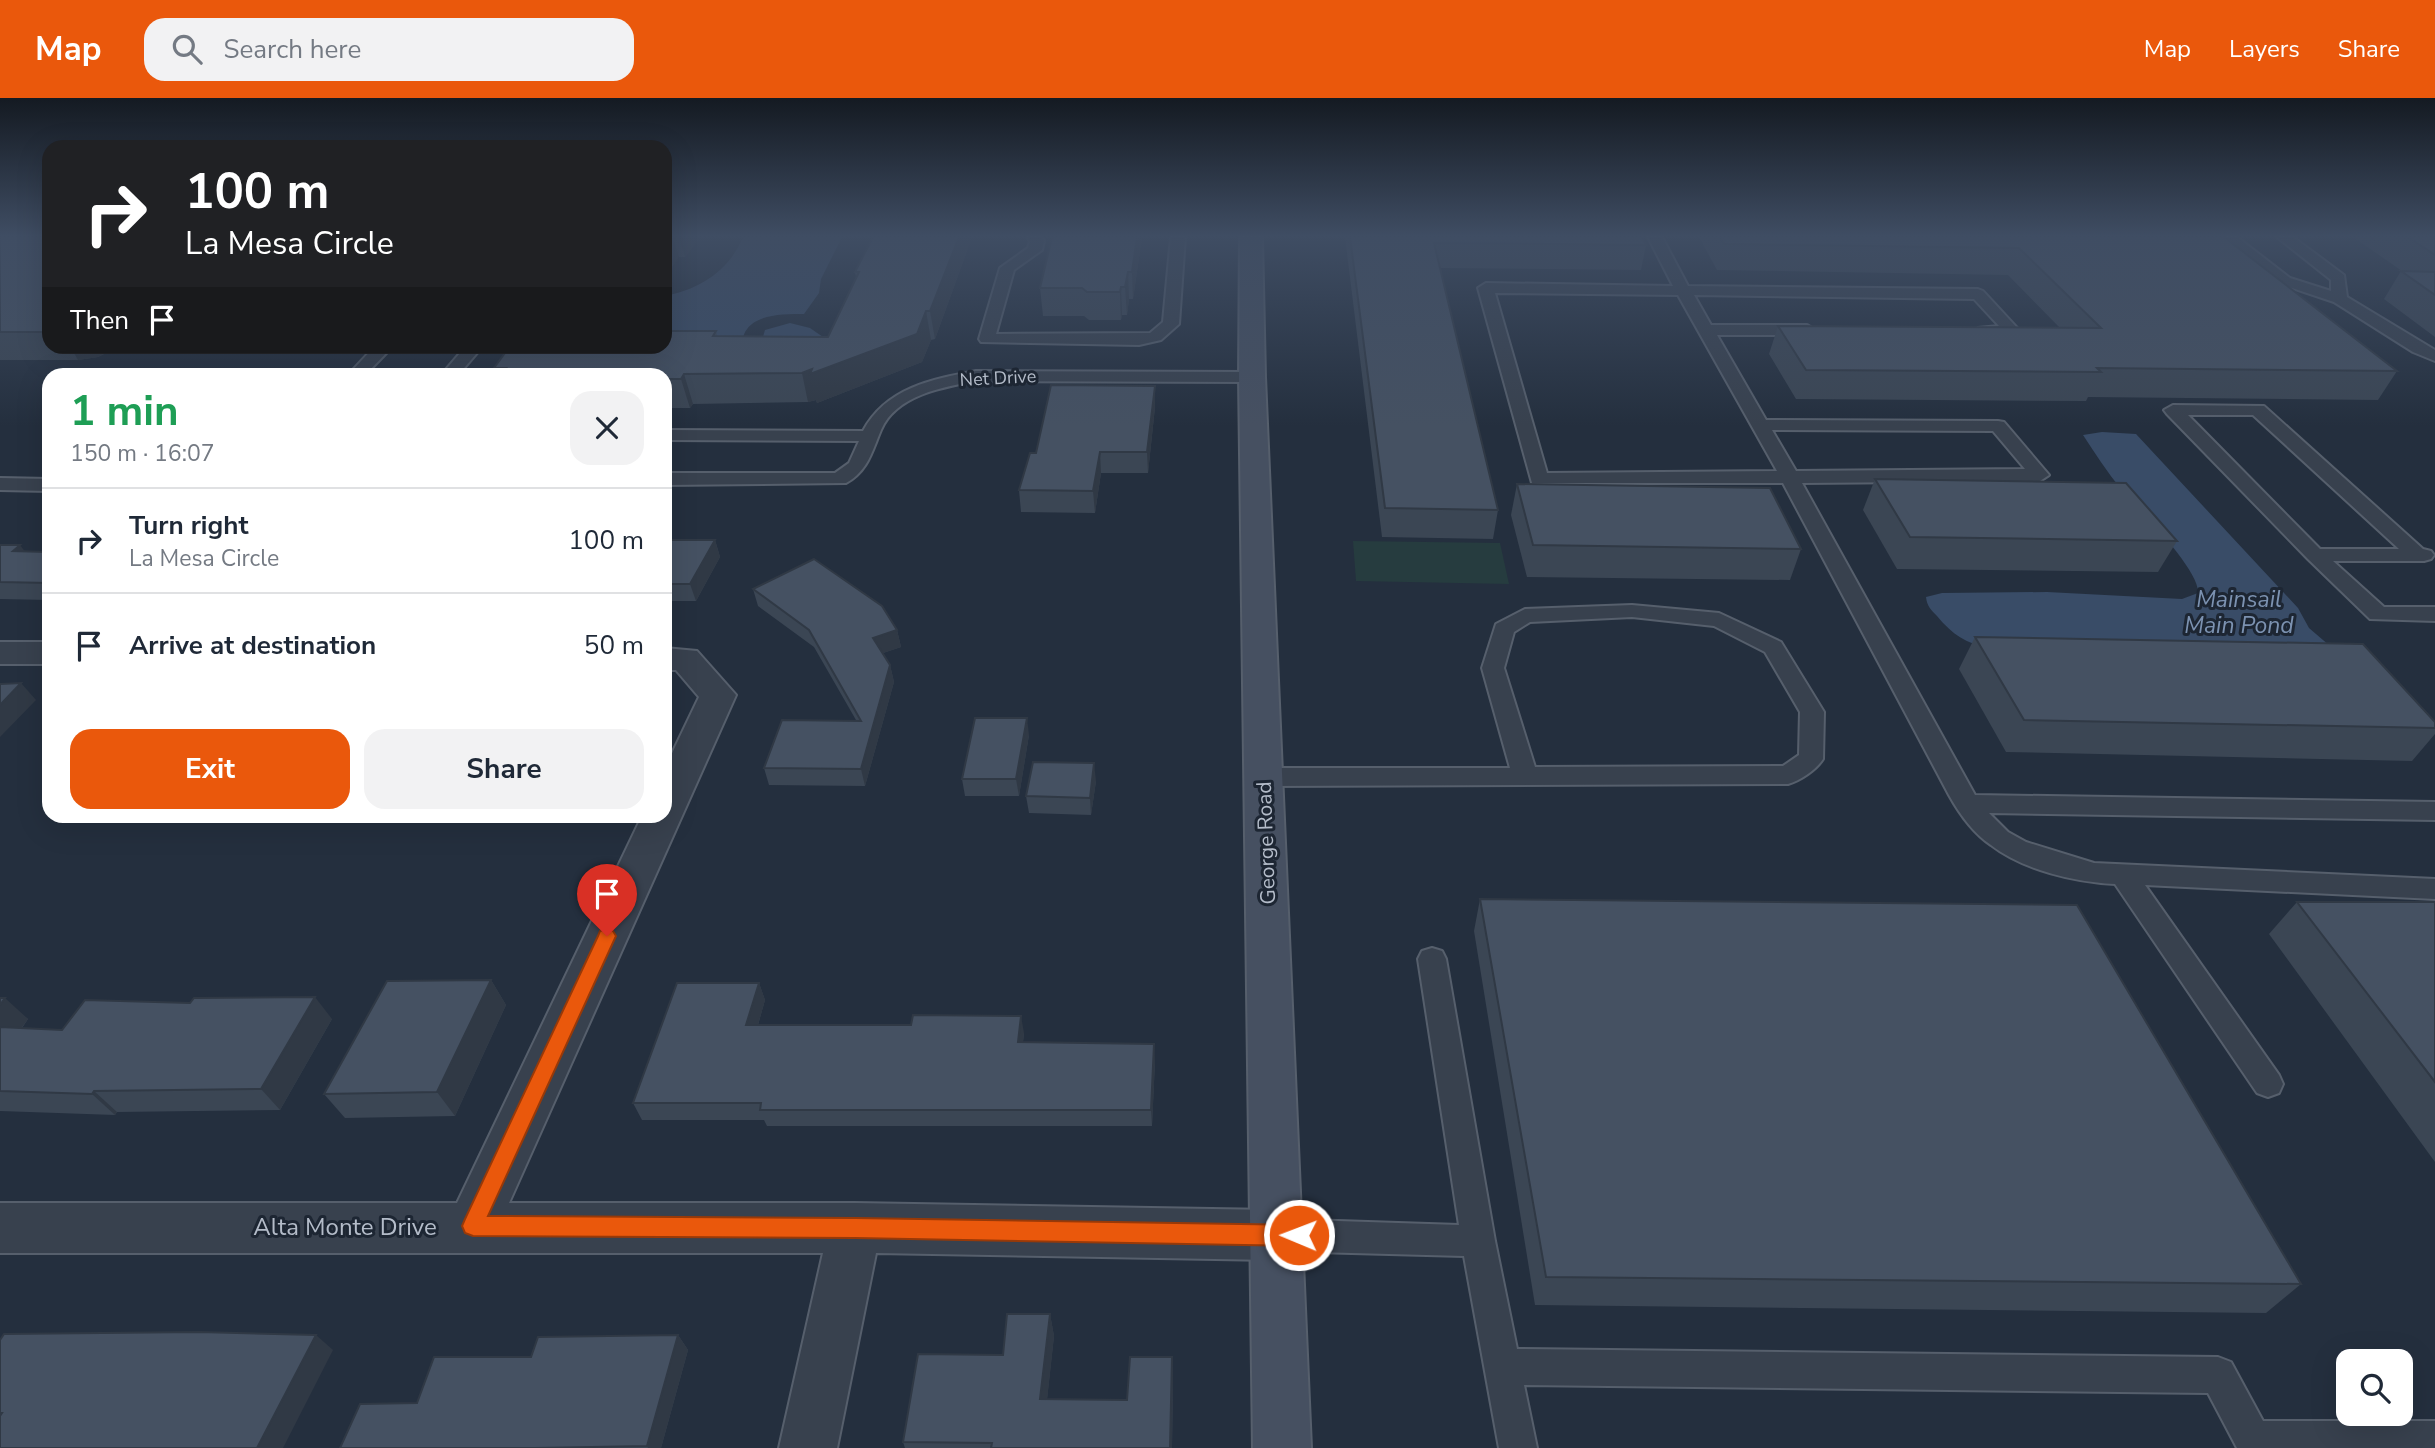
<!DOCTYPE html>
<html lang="en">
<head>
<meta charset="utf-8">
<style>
	:root { --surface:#fff; --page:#f2f2f3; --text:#1f2937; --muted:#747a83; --line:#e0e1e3; --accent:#ea580c }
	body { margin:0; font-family:"Nunito Sans",sans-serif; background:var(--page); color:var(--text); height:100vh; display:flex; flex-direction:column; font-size:26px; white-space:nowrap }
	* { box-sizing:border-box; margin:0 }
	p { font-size:23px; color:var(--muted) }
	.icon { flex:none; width:38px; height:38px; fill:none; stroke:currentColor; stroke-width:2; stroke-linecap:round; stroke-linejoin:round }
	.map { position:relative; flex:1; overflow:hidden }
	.details { position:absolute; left:42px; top:270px; width:630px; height:455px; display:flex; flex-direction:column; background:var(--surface); border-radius:21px; box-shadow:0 7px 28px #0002 }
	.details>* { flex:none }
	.banner { position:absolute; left:42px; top:42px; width:630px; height:214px; border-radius:21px; box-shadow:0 7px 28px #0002; background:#202124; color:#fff; overflow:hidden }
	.fabs { position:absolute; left:2336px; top:1251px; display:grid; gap:14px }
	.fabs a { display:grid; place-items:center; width:77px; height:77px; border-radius:14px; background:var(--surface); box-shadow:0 7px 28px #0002; font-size:35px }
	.pin { position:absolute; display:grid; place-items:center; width:60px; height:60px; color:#fff; margin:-72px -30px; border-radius:50% 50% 50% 0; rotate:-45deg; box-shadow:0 0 7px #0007 }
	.pin .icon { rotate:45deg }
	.me { position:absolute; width:77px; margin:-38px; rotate:271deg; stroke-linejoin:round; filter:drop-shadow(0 0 5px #0008) }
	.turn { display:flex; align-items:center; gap:24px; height:147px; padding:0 28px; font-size:32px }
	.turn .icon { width:91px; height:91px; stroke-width:2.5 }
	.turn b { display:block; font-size:49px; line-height:60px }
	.then { display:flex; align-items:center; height:66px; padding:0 28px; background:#0003; gap:14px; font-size:26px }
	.round { display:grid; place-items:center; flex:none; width:74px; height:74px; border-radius:21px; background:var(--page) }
	.overview { display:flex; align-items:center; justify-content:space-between; height:119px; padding:0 28px }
	h1 { font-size:42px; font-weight:700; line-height:52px; color:#1e9e55 }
	.button { display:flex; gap:14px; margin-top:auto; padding:14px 28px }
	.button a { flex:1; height:80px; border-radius:21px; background:var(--accent); color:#fff; font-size:28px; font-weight:700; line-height:80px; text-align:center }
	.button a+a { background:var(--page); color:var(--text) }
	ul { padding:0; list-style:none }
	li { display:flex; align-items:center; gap:21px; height:105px; padding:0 28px; border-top:2px solid var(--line) }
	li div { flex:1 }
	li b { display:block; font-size:26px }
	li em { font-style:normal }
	header { display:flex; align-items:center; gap:42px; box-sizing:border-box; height:98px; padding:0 35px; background:var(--accent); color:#fff }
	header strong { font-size:33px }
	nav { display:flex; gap:38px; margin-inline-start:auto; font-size:24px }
	.search { width:490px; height:63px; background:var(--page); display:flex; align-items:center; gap:18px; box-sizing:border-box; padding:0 24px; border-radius:21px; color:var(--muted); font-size:26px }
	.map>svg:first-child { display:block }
	.green { fill:#263c3f }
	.water { fill:#394c67 }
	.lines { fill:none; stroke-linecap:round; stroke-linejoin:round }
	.lane-casing { stroke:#565f6c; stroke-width:4 }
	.street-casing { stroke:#565f6c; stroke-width:4 }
	.secondary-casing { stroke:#565f6c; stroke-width:4 }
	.lane { fill:#38414e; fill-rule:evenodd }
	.street { fill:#38414e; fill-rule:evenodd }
	.secondary { fill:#465061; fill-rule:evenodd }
	.wall { fill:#3b4654 }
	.shaded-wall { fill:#303945 }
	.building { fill:#455162; stroke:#303945; stroke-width:2 }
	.route { fill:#ea580c; stroke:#983908; stroke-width:2 }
	.labels { text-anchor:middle; stroke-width:6; stroke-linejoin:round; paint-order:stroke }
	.far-street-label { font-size:18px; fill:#b4bcc9; stroke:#1d2633 }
	.street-label { font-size:21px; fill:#b4bcc9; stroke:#1d2633 }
	.water-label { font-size:23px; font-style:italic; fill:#7c92b1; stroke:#1d2633 }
	.near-street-label { font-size:24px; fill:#b4bcc9; stroke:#1d2633 }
</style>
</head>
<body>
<header>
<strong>Map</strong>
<div class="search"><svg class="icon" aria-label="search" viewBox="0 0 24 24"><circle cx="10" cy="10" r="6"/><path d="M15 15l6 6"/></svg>Search here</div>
<nav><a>Map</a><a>Layers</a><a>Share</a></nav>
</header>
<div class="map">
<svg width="2435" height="1350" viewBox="0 0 2435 1350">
	<rect width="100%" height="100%" fill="#242f3e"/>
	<path class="green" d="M 1353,443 L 1500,445 L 1509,486 L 1356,483 Z"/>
	<g class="water">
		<path d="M 743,139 L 842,139 L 821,181 L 819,195 L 804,216 C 778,216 740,216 742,251 L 665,248 L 665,198 C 700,191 729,173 743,139 Z"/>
		<path d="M 790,225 L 810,230 L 823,239 L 762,242 L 765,232 Z"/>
		<path d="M 2102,334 L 2136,336 L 2298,510 L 2309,530 L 2330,548 L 1990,550 C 1965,545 1953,537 1937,518 C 1931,512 1927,508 1926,499 L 1942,495 L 2047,494 L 2182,501 L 2198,495 C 2200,472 2138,410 2121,391 C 2107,374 2095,355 2083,337 Z"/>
	</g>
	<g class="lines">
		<g class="lane-casing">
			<g id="lane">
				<path d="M 1027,139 L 1041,139 L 1044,143 L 1042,152 L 1014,172 L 996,236 L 1150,235 L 1163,224 L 1171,139 L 1185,139 L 1179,226 L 1161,242 L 1139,247 L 981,244 L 979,241 L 1000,170 L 1028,150 L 1030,143 Z"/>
				<path d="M 1648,139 L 1662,139 L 1688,188 L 1978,191 L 1983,193 L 2020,233 L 2012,238 L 1978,236 L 1976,233 L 1978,230 L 1999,228 L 1974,201 L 1694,197 L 1711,227 L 1807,227 L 1815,232 L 1807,237 L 1717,237 L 1766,322 L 1998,323 L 2004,324 L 2049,377 L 2040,383 L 1802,385 L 1975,697 L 2435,704 L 2435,722 L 1989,715 L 2008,734 L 2026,744 L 2094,765 L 2435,781 L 2435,801 L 2145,787 L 2279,977 L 2283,986 L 2279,995 L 2268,999 L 2257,995 L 2115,786 C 2075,784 2023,772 1991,747 C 1973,735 1959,715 1949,697 L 1783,385 L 1532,385 L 1478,190 L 1486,185 L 1673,188 ZM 1495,195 L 1678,197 L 1777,373 L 1547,375 ZM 1772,332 L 1993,333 L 2025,371 L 1796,373 Z"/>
				<path d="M 2221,139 L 2237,139 L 2290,180 L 2331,193 L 2331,182 L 2277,139 L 2293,139 L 2344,177 L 2347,199 L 2435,252 L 2435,263 L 2413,254 L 2334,204 L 2280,186 Z"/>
				<path d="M 375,248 L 393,248 L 366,276 L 349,276 Z"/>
				<path d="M 466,248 L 483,248 L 459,276 L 442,276 Z"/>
				<path d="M 976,273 L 1252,274 L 1260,279 L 1252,284 L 976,283 C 943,289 896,297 881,332 C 872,353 868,373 846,385 L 665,387 L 665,375 L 835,375 L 849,365 L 859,343 L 665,342 L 665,332 L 863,333 C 886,290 932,281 976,273 Z"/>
				<path d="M 2173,307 L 2264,308 L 2423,451 L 2431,453 L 2434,457 L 2431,461 L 2424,463 L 2333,463 L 2384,509 L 2435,509 L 2435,523 L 2370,521 L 2308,461 L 2167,316 L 2164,312 ZM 2188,317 L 2253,317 L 2399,451 L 2320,451 Z"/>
				<path d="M 0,380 L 49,381 L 49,393 L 0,392 Z"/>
				<path d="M 1632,507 L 1719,515 L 1781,544 L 1824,614 L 1823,661 C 1816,672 1801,682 1788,686 L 1264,688 L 1255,685 L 1252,679 L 1255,673 L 1264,670 L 1510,670 L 1482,570 L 1496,526 L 1525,511 ZM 1632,519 L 1714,528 L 1765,554 L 1800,614 L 1799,657 L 1783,668 L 1535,669 L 1504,570 L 1514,534 L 1530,524 Z"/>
				<path d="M 1432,850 L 1442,853 L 1446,861 L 1495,1143 L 1517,1251 L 2218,1259 L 2231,1264 L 2263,1323 L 2435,1323 L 2435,1350 L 2237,1350 L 2208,1295 L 1524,1287 L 1537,1350 L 1499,1350 L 1464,1158 L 1277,1153 L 1265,1148 L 1260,1137 L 1265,1126 L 1277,1121 L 1459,1127 L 1418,861 L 1422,853 Z"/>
			</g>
		</g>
		<g class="street-casing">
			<g id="street">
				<rect x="0" y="544" width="49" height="22"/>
				<path d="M 665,550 L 697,553 L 736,597 L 509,1105 L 855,1105 L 1277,1112 L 1296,1119 L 1303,1137 L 1296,1155 L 1277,1162 L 876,1155 L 837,1350 L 779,1350 L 823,1155 L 0,1155 L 0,1105 L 457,1105 L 642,718 L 665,718 L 665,670 L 699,599 L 676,572 L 665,572 Z"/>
			</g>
		</g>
		<g class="secondary-casing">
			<path id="secondary" d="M 1240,139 L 1262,139 L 1265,279 L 1311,1350 L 1253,1350 L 1239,279 Z"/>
		</g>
		<use href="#lane" class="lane"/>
		<use href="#street" class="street"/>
		<use href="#secondary" class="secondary"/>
	</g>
	<g class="wall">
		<path d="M 0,139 L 49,139 L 49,248 L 120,248 L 98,259 L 78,262 L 0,262 Z"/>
		<path d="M 665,139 L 700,139 L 685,159 L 679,159 Z"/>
		<path d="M 972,139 L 935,241 L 931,242 L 922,264 L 817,305 L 816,302 L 808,304 L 693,306 L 690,310 L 665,310 L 665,276 L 496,276 L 494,270 L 716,233 L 717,238 L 828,239 L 856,179 L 855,174 Z"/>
		<path d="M 1052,139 L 1142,139 L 1133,201 L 1129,201 L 1127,217 L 1122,217 L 1121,222 L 1089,222 L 1084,218 L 1043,218 L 1040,190 Z"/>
		<path d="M 1345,139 L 1642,139 L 1646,147 L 1641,172 L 1440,170 L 1498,412 L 1493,441 L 1382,439 Z"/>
		<path d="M 1699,139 L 2224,139 L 2397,273 L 2378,302 L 2088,299 L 2086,303 L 1796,301 L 1769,256 L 1778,228 L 2060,230 L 2008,177 L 1717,172 Z"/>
		<path d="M 2353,139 L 2435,139 L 2435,239 L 2384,201 L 2401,173 L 2402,173 Z"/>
		<path d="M 1155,288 L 1155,309 L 1148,375 L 1101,375 L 1095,415 L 1021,414 L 1019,392 L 1036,355 Z"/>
		<path d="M 1875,381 L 2177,443 L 2158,474 L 1897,471 L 1863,412 Z"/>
		<path d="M 1517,386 L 1801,451 L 1790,482 L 1527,479 L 1511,417 Z"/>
		<path d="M 715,442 L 720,459 L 696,503 L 665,503 L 665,447 Z"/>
		<path d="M 0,447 L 25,453 L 49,454 L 49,502 L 0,501 Z"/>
		<path d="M 753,491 L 897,532 L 901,549 L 883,555 L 890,567 L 894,584 L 865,688 L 769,687 L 764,670 L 856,622 L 814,549 L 758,508 Z"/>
		<path d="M 1975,539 L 2435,624 L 2435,636 L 2412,663 L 2006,654 L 1959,571 Z"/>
		<path d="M 1029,637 L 1019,698 L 965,698 L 962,681 Z"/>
		<path d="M 1096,683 L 1091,717 L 1029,715 L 1026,698 Z"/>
		<path d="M 1480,801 L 2301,1186 L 2266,1215 L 1535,1207 L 1474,833 Z"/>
		<path d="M 2297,804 L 2435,804 L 2435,1064 L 2269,836 Z"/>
		<path d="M 491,882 L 506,907 L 455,1018 L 345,1020 L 324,996 Z"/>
		<path d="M 759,885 L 765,902 L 758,927 L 1024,935 L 1023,944 L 1155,963 L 1152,1028 L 767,1028 L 764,1022 L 642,1022 L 633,1005 Z"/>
		<path d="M 0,900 L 28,921 L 22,930 L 62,932 L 332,921 L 280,1012 L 117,1014 L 115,1017 L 0,1013 Z"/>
		<path d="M 1050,1216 L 1054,1238 L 1047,1301 L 1127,1302 L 1172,1259 L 1173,1280 L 1172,1350 L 905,1350 L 903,1344 Z"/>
		<path d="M 678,1237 L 688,1252 L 661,1350 L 340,1350 L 417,1305 L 531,1259 Z"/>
	</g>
	<g class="shaded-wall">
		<path d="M 667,139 L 673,139 L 679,159 L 665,179 L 665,142 Z"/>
		<path d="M 679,139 L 700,139 L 685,159 Z"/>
		<path d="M 959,139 L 972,139 L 935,241 L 930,213 Z"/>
		<path d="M 1137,139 L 1142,139 L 1133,201 L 1132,174 Z"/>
		<path d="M 1128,174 L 1129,201 L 1127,217 L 1125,189 Z"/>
		<path d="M 1121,189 L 1122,217 L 1121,222 L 1120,194 Z"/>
		<path d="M 926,213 L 931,242 L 922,264 L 817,305 L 816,302 L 808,304 L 802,275 Z"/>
		<path d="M 70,248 L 120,248 L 98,259 L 78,262 Z"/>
		<path d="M 684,276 L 693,306 L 690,310 L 681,281 Z"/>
		<path d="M 1155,288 L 1155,309 L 1148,375 L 1147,354 Z"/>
		<path d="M 1100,354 L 1101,375 L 1095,415 L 1093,393 Z"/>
		<path d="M 715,442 L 720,459 L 696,503 L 690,486 Z"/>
		<path d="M 20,447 L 32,463 L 13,453 Z"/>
		<path d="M 897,532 L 901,549 L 877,557 L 873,540 Z"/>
		<path d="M 890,567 L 894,584 L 865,688 L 861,671 Z"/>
		<path d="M 21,585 L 36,602 L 0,639 L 0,607 Z"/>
		<path d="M 1027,620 L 1029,637 L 1019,698 L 1016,681 Z"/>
		<path d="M 1094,665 L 1096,683 L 1091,717 L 1090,700 Z"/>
		<path d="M 491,882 L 506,907 L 455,1018 L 437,994 Z"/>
		<path d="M 759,885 L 765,902 L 753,944 L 746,927 Z"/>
		<path d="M 315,899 L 332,921 L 280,1012 L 261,991 Z"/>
		<path d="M 5,900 L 28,921 L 7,950 L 0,944 L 0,907 Z"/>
		<path d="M 1021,918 L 1024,935 L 1021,961 L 1018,944 Z"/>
		<path d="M 1154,946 L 1155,963 L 1152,1028 L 1151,1012 Z"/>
		<path d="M 94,993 L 117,1014 L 115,1017 L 92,996 Z"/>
		<path d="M 1050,1216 L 1054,1238 L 1045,1321 L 1040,1301 Z"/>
		<path d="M 316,1237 L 333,1252 L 283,1350 L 257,1350 Z"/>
		<path d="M 678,1237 L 688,1252 L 661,1350 L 648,1350 L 647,1348 Z"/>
		<path d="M 1172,1259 L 1173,1280 L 1172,1350 L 1170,1350 Z"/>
	</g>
	<g class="building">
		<rect x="0" y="139" width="49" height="95"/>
		<path d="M 873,139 L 959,139 L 930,213 L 926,213 L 917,236 L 810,276 L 812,271 L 802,275 L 684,276 L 681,281 L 665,281 L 665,276 L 502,275 L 506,270 L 494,270 L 510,248 L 665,248 L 665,233 L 716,233 L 713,238 L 828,239 L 859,174 L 855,174 Z"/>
		<path d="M 1052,139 L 1137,139 L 1132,174 L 1128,174 L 1125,189 L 1121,189 L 1120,194 L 1087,194 L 1082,190 L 1040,190 Z"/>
		<path d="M 1350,139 L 1642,139 L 1646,147 L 1434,145 L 1498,412 L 1385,410 Z"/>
		<path d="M 1720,139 L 2224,139 L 2397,273 L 2097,270 L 2101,274 L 1806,272 L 1778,228 L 2101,230 L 2019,150 L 1724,146 Z"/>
		<path d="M 2408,139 L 2435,139 L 2435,157 Z"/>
		<path d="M 2401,173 L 2435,174 L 2435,197 Z"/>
		<path d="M 1051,287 L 1155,288 L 1147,354 L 1100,354 L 1093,393 L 1019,392 L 1030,355 L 1036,355 Z"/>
		<path d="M 1875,381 L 2126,385 L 2177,443 L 1910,439 Z"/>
		<path d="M 1517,386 L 1770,390 L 1801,451 L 1533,447 Z"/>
		<path d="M 668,442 L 715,442 L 690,486 L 665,486 L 665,447 Z"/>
		<path d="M 0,447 L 20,447 L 13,453 L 49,454 L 49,485 L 0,484 Z"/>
		<path d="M 814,461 L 882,508 L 897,532 L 873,540 L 890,567 L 861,671 L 764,670 L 782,622 L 861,623 L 809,532 L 753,491 Z"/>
		<path d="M 1975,539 L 2363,546 L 2435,624 L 2435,630 L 2024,622 Z"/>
		<path d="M 21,585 L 0,607 L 0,586 Z"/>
		<path d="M 975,620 L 1027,620 L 1016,681 L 962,681 Z"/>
		<path d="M 1033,664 L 1094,665 L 1090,700 L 1026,698 Z"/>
		<path d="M 1480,801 L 2077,807 L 2301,1186 L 1546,1179 Z"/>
		<path d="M 2297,804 L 2435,804 L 2435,984 Z"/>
		<path d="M 491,882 L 437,994 L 324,996 L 387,883 Z"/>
		<path d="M 677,885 L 759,885 L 746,927 L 911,927 L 913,917 L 1021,918 L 1018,944 L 1154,946 L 1151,1012 L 760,1012 L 761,1005 L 633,1005 Z"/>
		<path d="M 315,899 L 261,991 L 94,993 L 92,996 L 0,993 L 0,929 L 62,932 L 85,902 L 190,905 L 194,900 Z"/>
		<path d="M 0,900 L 5,900 L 0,907 Z"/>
		<path d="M 1007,1216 L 1050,1216 L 1040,1301 L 1127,1302 L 1130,1259 L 1172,1259 L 1170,1350 L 991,1350 L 992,1345 L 903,1344 L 918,1256 L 1003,1257 Z"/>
		<path d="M 199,1234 L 316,1237 L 257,1350 L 0,1350 L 0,1318 L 2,1315 L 0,1315 L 0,1242 L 4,1236 Z"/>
		<path d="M 678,1237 L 647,1348 L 536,1350 L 340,1350 L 360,1306 L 417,1305 L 434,1259 L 531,1259 L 538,1239 Z"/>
	</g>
	<linearGradient id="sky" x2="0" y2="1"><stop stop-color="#141a22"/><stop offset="0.42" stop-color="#3f4d63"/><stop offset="1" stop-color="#3f4d63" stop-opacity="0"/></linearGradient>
	<rect width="2435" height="328" fill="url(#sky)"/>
	<path class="route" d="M 607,831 L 613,833 L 616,838 L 488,1118 L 855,1120 L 1299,1127 L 1306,1130 L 1310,1137 L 1306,1145 L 1299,1148 L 855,1140 L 473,1138 L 465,1135 L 462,1128 L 465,1121 L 598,838 L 600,833 Z"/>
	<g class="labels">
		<g class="far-street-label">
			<text transform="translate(998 280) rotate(-3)" y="6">Net Drive</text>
		</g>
		<g class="street-label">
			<text transform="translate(1266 745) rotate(-92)" y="7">George Road</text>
		</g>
		<g class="water-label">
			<text x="2239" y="509">Mainsail<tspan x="2239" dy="26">Main Pond</tspan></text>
		</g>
		<g class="near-street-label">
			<text x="345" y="1137">Alta Monte Drive</text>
		</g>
	</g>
</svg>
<div class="fabs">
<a><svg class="icon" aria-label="search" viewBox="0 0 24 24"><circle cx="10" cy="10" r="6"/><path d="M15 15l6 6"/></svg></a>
</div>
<div class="pin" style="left:607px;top:838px;background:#d93025"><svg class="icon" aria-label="arrive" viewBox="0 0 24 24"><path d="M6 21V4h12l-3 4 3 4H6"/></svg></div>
<svg class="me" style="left:1299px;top:1137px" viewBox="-20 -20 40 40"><circle r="17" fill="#ea580c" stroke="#fff" stroke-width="3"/><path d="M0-11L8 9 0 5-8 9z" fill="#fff"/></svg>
<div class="banner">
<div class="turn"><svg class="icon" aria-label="right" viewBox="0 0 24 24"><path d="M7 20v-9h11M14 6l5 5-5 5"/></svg><div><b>100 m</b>La Mesa Circle</div></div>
<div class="then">Then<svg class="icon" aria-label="arrive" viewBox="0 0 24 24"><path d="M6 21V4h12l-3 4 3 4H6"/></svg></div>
</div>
<section class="details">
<div class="overview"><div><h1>1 min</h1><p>150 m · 16:07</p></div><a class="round"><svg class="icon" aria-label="close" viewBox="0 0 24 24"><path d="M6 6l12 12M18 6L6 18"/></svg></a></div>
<ul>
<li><svg class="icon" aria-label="right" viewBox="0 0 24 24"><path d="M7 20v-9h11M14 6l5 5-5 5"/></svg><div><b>Turn right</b><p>La Mesa Circle</p></div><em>100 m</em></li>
<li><svg class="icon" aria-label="arrive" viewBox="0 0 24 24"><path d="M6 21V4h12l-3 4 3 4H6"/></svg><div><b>Arrive at destination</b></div><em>50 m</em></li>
</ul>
<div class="button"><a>Exit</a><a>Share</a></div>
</section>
</div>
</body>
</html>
